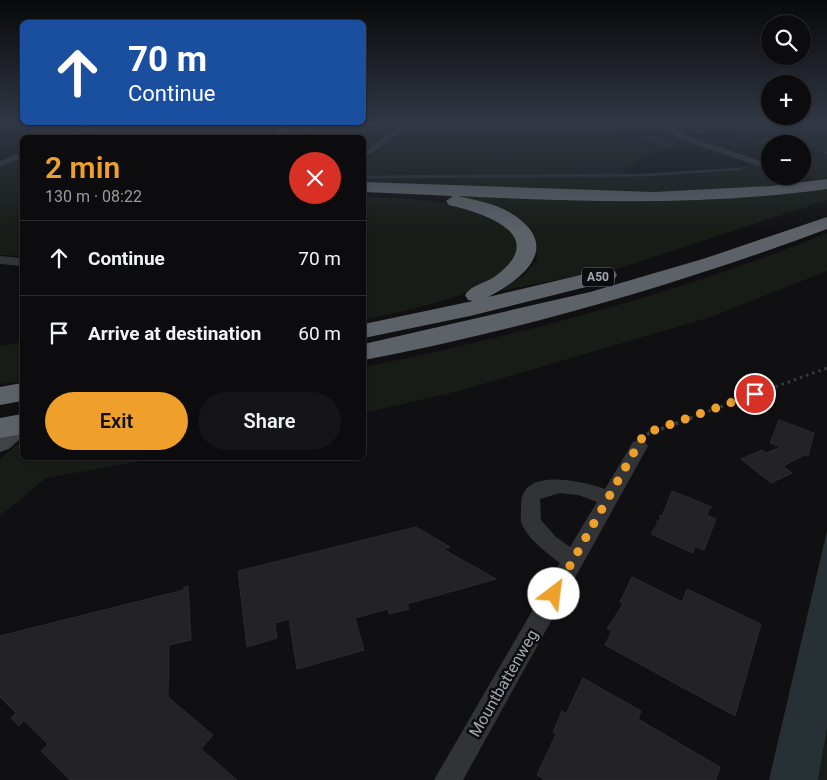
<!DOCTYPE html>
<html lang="en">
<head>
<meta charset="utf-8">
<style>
	:root { --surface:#0c0c0e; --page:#151517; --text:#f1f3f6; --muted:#9a9b9e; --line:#2c2c2e; --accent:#efa02b }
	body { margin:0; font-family:Roboto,sans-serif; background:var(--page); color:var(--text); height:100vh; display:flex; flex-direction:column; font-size:19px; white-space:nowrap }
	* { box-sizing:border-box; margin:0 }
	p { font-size:16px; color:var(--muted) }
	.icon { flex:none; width:28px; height:28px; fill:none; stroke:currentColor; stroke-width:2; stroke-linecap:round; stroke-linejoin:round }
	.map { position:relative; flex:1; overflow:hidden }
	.drawer { position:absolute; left:20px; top:135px; width:346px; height:325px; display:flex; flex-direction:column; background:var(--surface); border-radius:8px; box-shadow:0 1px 4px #0004,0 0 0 1px var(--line) }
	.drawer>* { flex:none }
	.guide { position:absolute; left:20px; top:20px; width:346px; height:105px; border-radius:8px; box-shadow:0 1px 4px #0004,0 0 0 1px var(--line); background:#1a4fa0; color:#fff; overflow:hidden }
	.buttons { position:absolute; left:761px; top:15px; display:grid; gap:10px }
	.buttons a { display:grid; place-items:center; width:50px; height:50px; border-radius:50%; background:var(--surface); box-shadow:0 1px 4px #0004,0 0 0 1px var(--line); font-size:25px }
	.pin { position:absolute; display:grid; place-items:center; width:42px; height:42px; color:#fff; margin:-21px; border:2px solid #fff; border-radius:50%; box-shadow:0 1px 5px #0007 }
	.me { position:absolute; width:55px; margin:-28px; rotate:30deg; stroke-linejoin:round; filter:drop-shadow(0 0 4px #0008) }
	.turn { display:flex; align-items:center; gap:18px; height:105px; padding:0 25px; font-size:22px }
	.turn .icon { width:65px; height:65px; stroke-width:2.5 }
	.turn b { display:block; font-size:35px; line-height:42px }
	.round { display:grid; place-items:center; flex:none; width:52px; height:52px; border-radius:26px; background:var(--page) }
	.head { display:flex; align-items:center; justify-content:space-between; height:85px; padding:0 25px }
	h1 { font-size:30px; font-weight:600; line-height:38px; color:var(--accent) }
	.button { display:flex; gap:10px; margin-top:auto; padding:10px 25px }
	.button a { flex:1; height:58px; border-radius:30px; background:var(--accent); color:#111; font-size:20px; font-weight:600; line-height:58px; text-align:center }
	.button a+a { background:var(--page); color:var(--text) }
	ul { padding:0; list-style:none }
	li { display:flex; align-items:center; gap:15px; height:75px; padding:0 25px; border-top:1px solid var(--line) }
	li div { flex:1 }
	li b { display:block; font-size:19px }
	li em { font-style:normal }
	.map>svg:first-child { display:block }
	.green { fill:#171c17 }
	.water { fill:#273035 }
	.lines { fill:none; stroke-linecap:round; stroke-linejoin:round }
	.stream { stroke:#273035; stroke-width:3 }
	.building { fill:#232326; stroke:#2a2b2e }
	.path-far1 { stroke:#373a3e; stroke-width:3; stroke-dasharray:2.5 4; stroke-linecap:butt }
	.path { stroke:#373a3e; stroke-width:4; stroke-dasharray:3 4.5; stroke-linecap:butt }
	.minor { fill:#313337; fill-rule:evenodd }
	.secondary { fill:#3f4247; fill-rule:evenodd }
	.motorway { fill:#5d6168; fill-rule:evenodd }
	.route { stroke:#efa02b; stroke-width:9; stroke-dasharray:0 16.2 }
	.labels { text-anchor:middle; stroke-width:5; stroke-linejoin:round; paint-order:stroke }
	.shield { fill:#0b0c0d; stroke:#757981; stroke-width:1 }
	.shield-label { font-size:12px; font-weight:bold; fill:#a2a8b3 }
	.near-street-label { font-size:16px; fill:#a2a8b3; stroke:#0b0c0d }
</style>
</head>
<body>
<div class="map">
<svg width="827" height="780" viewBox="0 0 827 780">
	<rect width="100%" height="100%" fill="#101012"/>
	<g class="green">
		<path d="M 365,122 L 363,127 L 393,129 L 364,150 L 364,138 L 292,137 L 302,123 Z"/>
		<path d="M 415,122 L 657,122 L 670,134 L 613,132 L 650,151 L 621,175 C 654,175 722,179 750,163 L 770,170 L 770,176 L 789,176 L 804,181 L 731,190 L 633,193 L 364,183 L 364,162 Z"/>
		<path d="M 720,122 L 827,122 L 827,178 L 813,180 L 800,176 L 802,176 L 803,161 L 825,154 L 803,150 L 802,144 L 770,144 L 770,146 L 749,143 Z"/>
		<path d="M 12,161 L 22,162 L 22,256 L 0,255 L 0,166 Z"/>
		<path d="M 827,189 L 827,200 L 620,268 L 493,292 L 523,276 L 537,260 L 535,242 L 471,201 L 426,194 L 710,199 L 768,196 Z"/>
		<path d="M 364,197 C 402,198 493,199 514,236 C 522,248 517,259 507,269 C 478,297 403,311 364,320 Z"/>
		<path d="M 827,233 L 827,271 L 711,317 L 459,391 L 364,413 L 364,367 C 517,336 683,292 827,233 Z"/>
		<path d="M 22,342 L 22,381 L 0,384 L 0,346 Z"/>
		<path d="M 22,440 L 22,458 L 158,458 L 46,478 L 0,516 L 0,459 Z"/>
		<path d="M 827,729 L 827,780 L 818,780 Z"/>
	</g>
	<path class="water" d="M 827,531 L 827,729 L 818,780 L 769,780 Z"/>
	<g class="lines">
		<g class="stream">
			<path d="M 264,138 L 275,123"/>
			<path d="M 300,138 L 309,122"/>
			<path d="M 825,153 L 827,152"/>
			<path d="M 364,177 L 646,175 L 740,169"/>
		</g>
	</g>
	<g class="building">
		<path d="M 687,125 L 697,125 L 705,132 L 695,132 Z"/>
		<path d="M 646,137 L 654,137 L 676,145 L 668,148 Z"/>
		<path d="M 779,420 L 814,433 L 808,456 L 805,455 L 783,466 L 792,473 L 771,483 L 741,459 L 762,450 L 766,453 L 781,447 L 770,443 Z"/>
		<path d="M 672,491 L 712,507 L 710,507 L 707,515 L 716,519 L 704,550 L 695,546 L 693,553 L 651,534 L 658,523 L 656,521 L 658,522 L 661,517 L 659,515 L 662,516 Z"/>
		<path d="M 416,527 L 450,547 L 443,549 L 496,579 L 407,604 L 409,609 L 389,614 L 388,609 L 355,618 L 364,650 L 297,669 L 289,619 L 275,623 L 277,638 L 247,647 L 238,571 Z"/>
		<path d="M 632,577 L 682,602 L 687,589 L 761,624 L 735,716 L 605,645 L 612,631 L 607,629 L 623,604 L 620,602 Z"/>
		<path d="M 188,586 L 191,640 L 169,645 L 168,697 L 213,735 L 201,749 L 237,780 L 70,780 L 41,751 L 48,744 L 24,721 L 19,726 L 11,718 L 16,713 L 0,697 L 0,636 L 184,590 L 184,587 Z"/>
		<path d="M 583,678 L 641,711 L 638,719 L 720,767 L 716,780 L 545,780 L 537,775 L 556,734 L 553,732 L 562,711 L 566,714 Z"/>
	</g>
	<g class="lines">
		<path class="path-far1" d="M 690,418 L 827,368"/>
		<path class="path" d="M 647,434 L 694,417"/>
		<g class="minor">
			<path d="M 98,122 L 110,122 L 76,138 L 63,138 Z"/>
			<path d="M 404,122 L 414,122 L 364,159 L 364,152 Z"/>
			<path d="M 659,122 L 669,122 L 687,136 L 770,164 L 770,170 L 681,140 Z"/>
			<path d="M 22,152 L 22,158 L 0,167 L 0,161 Z"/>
			<path d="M 0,256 L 22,258 L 22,266 L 0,264 Z"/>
			<path d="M 639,440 L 645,442 L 648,446 L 463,780 L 434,780 L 560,563 C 547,553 530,541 522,525 C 520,519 521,512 521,506 C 520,466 582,481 605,489 L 633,442 ZM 560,493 L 578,495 L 597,502 L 570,547 L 556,537 L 541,520 L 540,499 Z"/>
		</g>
		<g class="secondary">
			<path d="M 283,122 L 294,122 L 283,138 L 270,138 Z"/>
			<path d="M 22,417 L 22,437 L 9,449 L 0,452 L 0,430 L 14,419 Z"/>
		</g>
		<g class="motorway">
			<path d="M 827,179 L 827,189 C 704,206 582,202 458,196 C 475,200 494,203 509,212 C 563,244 527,277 488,297 L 606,269 L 614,270 L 617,275 L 614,280 L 470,316 L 364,338 L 364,324 L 473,301 L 468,300 L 465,295 C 472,284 487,283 497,275 C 550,234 483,213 449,205 L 446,201 L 453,196 L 364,192 L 364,182 L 654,192 L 770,186 Z"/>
			<path d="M 827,217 L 827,229 C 677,285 521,330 364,360 L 364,344 L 590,292 L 706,258 Z"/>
			<path d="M 22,383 L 22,401 L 0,405 L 0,387 Z"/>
			<path d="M 22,414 L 22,434 L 0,438 L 0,418 Z"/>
		</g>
	</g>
	<linearGradient id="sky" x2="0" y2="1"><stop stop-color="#09090a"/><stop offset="0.53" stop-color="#313744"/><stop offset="1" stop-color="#313744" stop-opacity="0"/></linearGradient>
	<rect width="827" height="232" fill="url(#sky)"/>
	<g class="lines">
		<path class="route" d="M 554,594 L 642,438 L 649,432 L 755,394"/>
	</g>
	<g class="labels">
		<rect class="shield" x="582" y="267.5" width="32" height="19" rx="4"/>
		<g class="shield-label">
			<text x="598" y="281">A50</text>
		</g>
		<g class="near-street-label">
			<text transform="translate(503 683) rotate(-60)" y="6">Mountbattenweg</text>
		</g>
	</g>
</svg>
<div class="buttons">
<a><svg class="icon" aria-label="search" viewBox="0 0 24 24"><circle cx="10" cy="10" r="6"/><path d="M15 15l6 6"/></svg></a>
<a>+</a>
<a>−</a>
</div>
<div class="pin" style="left:755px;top:394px;background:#d93025"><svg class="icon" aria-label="arrive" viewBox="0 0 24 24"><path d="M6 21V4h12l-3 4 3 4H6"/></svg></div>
<svg class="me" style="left:554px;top:594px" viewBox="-20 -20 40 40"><circle r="19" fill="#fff"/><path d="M0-13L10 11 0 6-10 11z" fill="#efa02b"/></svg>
<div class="guide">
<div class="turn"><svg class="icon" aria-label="ahead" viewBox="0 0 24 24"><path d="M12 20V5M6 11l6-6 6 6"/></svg><div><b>70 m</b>Continue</div></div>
</div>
<section class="drawer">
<div class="head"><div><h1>2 min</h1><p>130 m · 08:22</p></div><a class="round" style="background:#d93025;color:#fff"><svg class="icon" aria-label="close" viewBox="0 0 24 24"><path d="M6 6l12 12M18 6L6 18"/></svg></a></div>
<ul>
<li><svg class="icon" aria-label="ahead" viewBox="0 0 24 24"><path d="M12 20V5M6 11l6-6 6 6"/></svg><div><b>Continue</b></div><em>70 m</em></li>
<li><svg class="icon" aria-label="arrive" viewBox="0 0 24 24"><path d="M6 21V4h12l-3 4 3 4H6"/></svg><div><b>Arrive at destination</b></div><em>60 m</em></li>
</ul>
<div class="button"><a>Exit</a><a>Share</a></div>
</section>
</div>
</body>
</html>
